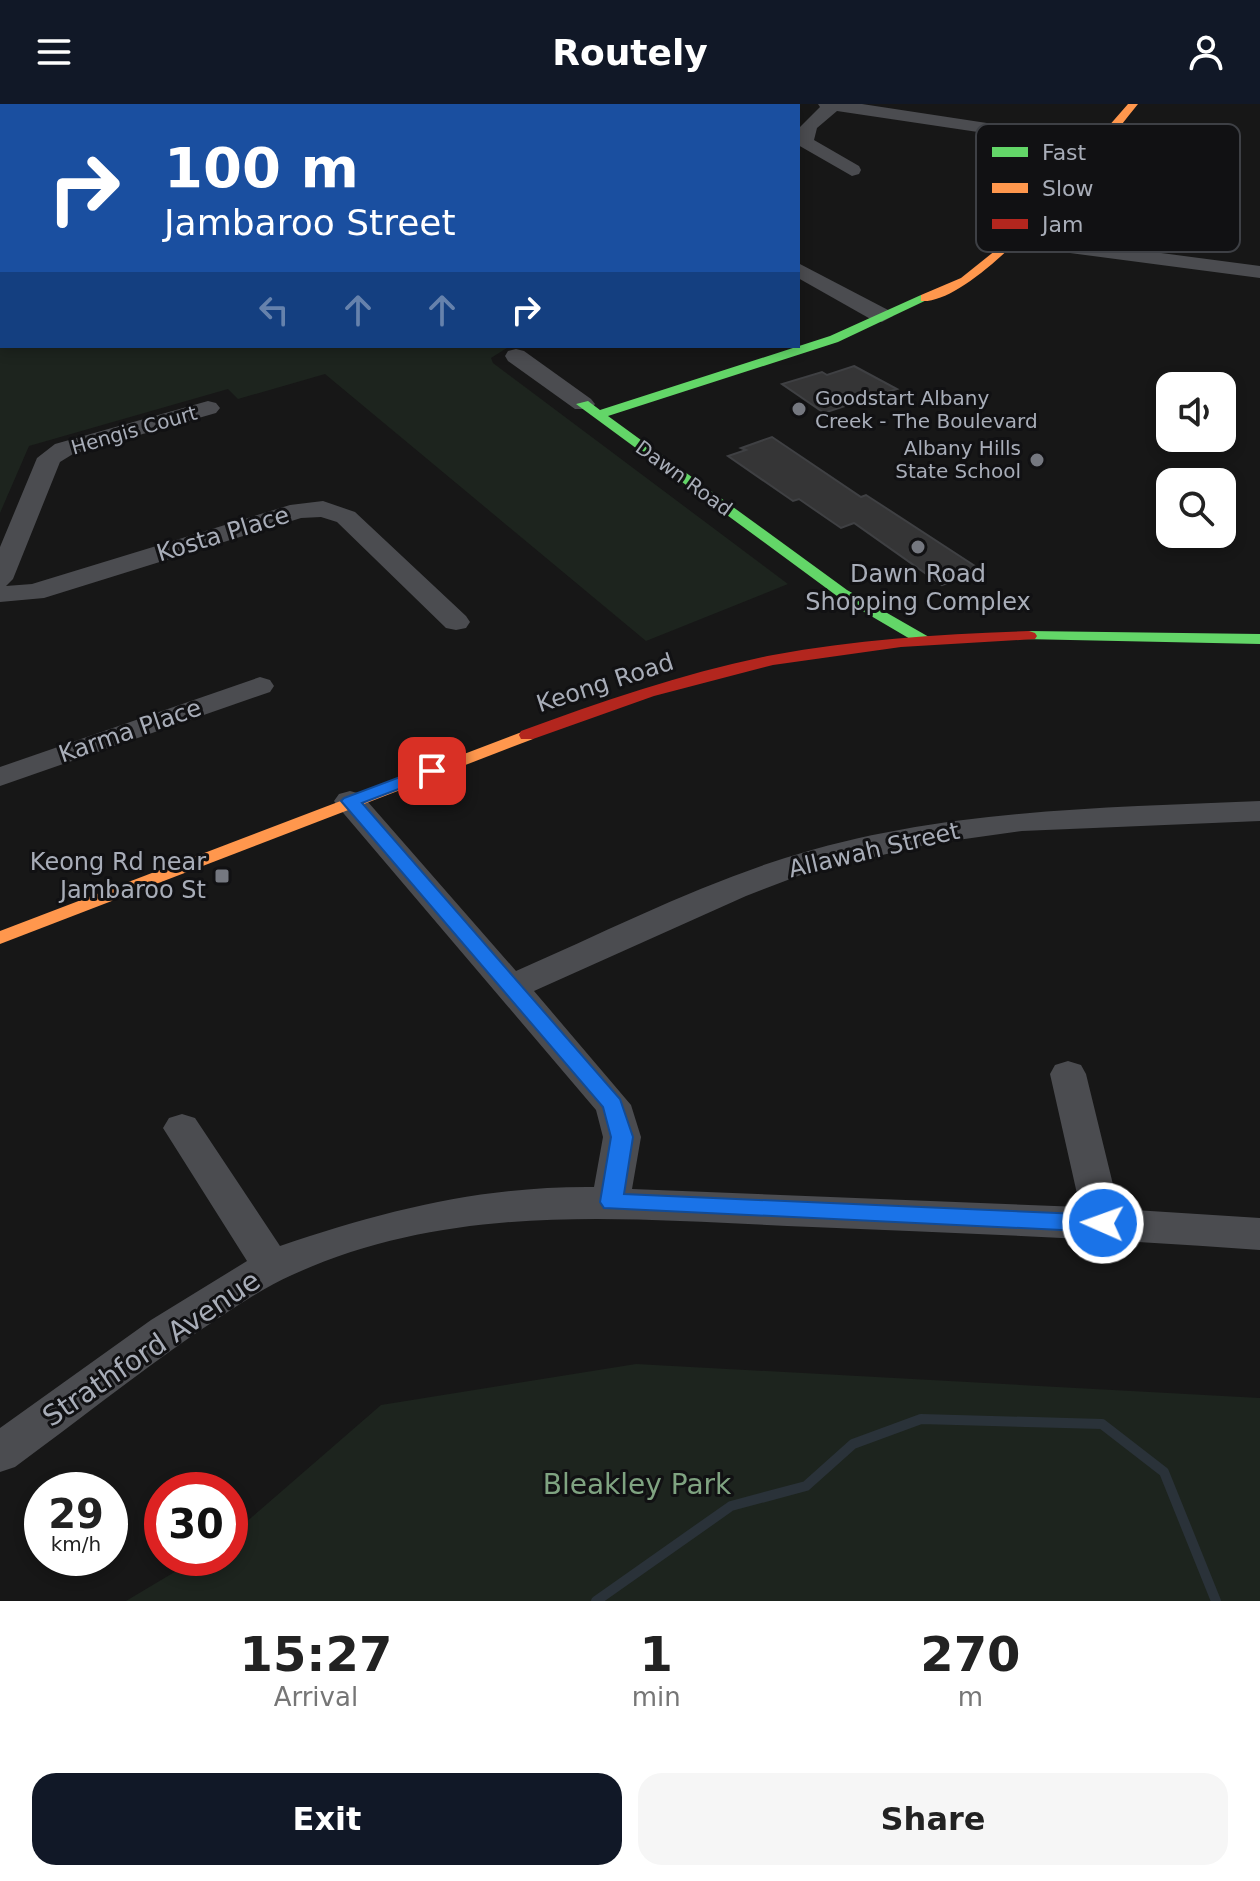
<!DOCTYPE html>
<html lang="en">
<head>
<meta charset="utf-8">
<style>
	:root { --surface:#fff; --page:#f6f6f6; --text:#222; --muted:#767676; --accent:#111827 }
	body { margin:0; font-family:"DejaVu Sans",sans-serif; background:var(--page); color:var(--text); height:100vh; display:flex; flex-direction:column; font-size:30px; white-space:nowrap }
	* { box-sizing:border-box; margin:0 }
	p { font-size:26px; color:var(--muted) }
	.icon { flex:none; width:44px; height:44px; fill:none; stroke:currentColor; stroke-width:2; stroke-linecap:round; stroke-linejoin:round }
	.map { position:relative; height:1497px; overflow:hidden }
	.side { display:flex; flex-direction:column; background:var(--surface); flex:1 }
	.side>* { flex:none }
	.hud { position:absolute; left:0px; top:0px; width:800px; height:244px; box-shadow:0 4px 12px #0003; background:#1a4fa0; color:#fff; overflow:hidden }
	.controls { position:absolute; left:1156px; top:268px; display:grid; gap:16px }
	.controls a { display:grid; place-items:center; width:80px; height:80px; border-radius:16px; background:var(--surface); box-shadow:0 4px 12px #0003; font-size:40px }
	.speed { position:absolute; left:24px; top:1368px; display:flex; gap:16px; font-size:40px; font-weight:700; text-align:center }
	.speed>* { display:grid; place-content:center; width:104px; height:104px; border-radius:50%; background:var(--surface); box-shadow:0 4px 12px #0003; line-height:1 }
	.speed small { font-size:20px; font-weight:400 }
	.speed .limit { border:12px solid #d22; background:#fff; color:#111 }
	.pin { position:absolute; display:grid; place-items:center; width:68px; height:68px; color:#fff; margin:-34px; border-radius:16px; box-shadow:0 4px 12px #0006 }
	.me { position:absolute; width:88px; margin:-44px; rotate:272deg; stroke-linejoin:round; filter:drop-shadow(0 0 6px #0008) }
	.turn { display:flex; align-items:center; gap:28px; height:168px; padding:0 32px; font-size:36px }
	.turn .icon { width:104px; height:104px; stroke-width:2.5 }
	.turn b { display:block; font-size:56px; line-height:68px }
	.lanes { display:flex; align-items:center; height:76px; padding:0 32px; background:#0003; justify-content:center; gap:40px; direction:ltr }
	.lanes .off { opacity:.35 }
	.eta { display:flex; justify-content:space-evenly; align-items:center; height:136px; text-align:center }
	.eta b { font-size:48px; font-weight:600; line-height:56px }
	.button { display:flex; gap:16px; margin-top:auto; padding:16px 32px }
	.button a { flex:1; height:92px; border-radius:24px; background:var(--accent); color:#fff; font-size:32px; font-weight:600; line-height:92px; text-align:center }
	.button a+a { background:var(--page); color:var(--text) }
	header { display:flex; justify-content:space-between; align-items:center; height:104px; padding:0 32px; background:var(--accent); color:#fff; font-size:36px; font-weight:600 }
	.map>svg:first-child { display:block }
	.green { fill:#1d241e }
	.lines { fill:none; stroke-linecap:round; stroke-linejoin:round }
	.stream { stroke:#2a3239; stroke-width:10 }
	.building { fill:#353536; stroke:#3f4043; stroke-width:2 }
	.street { fill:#4b4c50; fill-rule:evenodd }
	.fast { fill:#63d668; fill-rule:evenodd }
	.slow { fill:#ff974d; fill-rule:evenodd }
	.jam { fill:#b3261e; fill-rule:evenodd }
	.route { fill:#1a73e8; stroke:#114b97; stroke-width:2 }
	.poi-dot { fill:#757880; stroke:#111113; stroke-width:3 }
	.labels { text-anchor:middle; stroke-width:6; stroke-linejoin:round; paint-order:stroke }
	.far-poi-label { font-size:20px; fill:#a8adb8; stroke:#111113; text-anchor:start }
	.far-street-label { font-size:20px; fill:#a8adb8; stroke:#111113 }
	.street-label { font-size:24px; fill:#a8adb8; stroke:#111113 }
	.poi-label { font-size:24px; fill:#a8adb8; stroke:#111113 }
	.near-street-label { font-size:28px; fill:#a8adb8; stroke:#111113 }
	.near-park-label { font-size:28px; fill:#7fa381; stroke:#111113 }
	.key { fill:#111113; stroke:#3e4045; stroke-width:2 }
	.key-label { font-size:22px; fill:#a8adb8 }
</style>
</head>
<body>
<header><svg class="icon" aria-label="menu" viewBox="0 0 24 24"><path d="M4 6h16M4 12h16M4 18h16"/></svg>Routely<svg class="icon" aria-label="person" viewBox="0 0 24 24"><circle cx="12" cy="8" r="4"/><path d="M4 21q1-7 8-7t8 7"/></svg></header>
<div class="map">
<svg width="1260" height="1497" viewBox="0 0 1260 1497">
	<rect width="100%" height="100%" fill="#171717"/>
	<g class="green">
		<path d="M 0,0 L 158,2 L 2,2 L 0,175 Z"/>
		<path d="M 0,206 L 2,242 L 510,242 L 491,254 L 493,259 L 788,480 L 646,537 L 325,270 L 238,295 L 228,285 L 29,342 L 0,409 Z"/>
		<path d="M 636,1260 L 1260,1294 L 1260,1497 L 126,1497 L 198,1454 L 230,1454 L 230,1432 L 381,1301 Z"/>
	</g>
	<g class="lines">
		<path class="stream" d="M 596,1497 L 731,1402 L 806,1382 L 853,1340 L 921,1315 L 1102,1320 L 1164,1368 L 1216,1497"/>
	</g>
	<g class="building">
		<path d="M 854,262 L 897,285 L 824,309 L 782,280 L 822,268 L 827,271 Z"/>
		<path d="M 772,333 L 861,393 L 866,391 L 981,466 L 942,481 L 854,419 L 841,424 L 799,395 L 793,397 L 728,352 L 746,346 L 741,344 Z"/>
	</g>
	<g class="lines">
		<g class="street">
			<path d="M 818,0 L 862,0 L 1099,36 L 1108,41 L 1099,46 L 837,7 L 817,24 L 814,36 L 859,62 L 861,66 L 859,70 L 852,72 L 798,41 L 798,25 L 820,3 Z"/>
			<path d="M 1010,136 L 1070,137 L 1260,162 L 1260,174 L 1070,149 L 1003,146 L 1000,142 L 1003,138 Z"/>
			<path d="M 798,159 L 890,207 L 893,212 L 882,218 L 874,217 L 798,174 Z"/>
			<path d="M 516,245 L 524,247 L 591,295 L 595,300 L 591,305 L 575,305 L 508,257 L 505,252 L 508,247 Z"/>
			<path d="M 208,297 L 216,299 L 220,304 L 216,309 L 73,350 L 60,358 L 13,475 L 6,482 L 32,480 L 290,401 L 323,397 L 355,408 L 466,512 L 470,518 L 466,524 L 456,526 L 446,524 L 337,418 L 321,413 L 301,414 L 44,494 L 0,498 L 0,443 L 37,354 L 55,340 Z"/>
			<path d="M 260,573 L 270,576 L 274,582 L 270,588 L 0,682 L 0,663 Z"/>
			<path d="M 350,687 L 361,690 L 516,867 C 605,828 693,783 785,754 C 939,705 1100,704 1260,697 L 1260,717 L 1022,727 L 929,740 L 806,769 L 746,792 L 534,887 L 631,1001 L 641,1033 L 632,1085 L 1080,1103 L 1050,970 L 1055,961 L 1068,957 L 1081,961 L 1086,970 L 1119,1105 L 1260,1114 L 1260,1146 C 1111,1135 961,1129 812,1123 C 635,1116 459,1095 292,1171 C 258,1186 227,1209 196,1229 C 134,1272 76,1318 15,1363 L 0,1368 L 0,1324 L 151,1216 L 247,1157 L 163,1024 L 169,1014 L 182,1010 L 195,1014 L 280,1142 C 386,1106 482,1082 594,1083 L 603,1033 L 596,1006 L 339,704 L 334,697 L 339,690 Z"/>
		</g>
		<g class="fast">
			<path d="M 921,191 L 931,194 L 838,238 L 608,312 L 847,486 L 929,533 L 931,536 L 929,539 L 917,539 L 837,492 L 576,300 L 588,297 L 600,306 L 830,232 Z"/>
			<path d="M 1029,527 L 1260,530 L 1260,540 L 1023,535 L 1021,532 Z"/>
		</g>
		<g class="slow">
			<path d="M 1128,0 L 1138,0 C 1103,44 977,202 921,197 L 921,191 L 961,174 L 1011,134 Z"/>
			<path d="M 527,626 L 533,627 L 535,631 L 533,635 L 0,840 L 0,827 Z"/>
		</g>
		<path class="jam" d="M 1029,527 L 1035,529 L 1037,532 L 1035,535 L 901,543 L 773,561 L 654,592 L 533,635 L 521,635 L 519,631 L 521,627 C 603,597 687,568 773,551 C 857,535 943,530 1029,527 Z"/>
	</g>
	<path class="route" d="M 432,661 L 438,663 L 441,667 L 438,670 L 362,699 L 620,995 L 633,1033 L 624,1090 L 1103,1111 L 1111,1113 L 1115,1119 L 1111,1126 L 1103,1128 L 604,1104 L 600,1098 L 611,1033 L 603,1003 L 341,697 L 344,694 Z"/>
	<g class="poi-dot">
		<circle cx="799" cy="305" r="8"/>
		<circle cx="1037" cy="356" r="8"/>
		<circle cx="918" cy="443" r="8"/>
		<rect x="214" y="764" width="16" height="16" rx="4"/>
	</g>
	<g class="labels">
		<g class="far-poi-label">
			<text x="815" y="301">Goodstart Albany<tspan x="815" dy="23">Creek - The Boulevard</tspan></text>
			<text x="1021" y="351" text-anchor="end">Albany Hills<tspan x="1021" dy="23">State School</tspan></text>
		</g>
		<g class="far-street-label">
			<text transform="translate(134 326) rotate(-16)" y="7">Hengis Court</text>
			<text transform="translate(684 374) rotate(36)" y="7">Dawn Road</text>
		</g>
		<g class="street-label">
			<text transform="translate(223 430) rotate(-17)" y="8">Kosta Place</text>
			<text transform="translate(605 579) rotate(-18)" y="8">Keong Road</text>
			<text transform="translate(130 627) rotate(-19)" y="8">Karma Place</text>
			<text transform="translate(874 746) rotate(-13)" y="8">Allawah Street</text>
		</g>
		<g class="poi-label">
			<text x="918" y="478">Dawn Road<tspan x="918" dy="28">Shopping Complex</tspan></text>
			<text x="206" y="766" text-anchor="end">Keong Rd near<tspan x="206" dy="28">Jambaroo St</tspan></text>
		</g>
		<g class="near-street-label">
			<text transform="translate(151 1244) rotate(-34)" y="10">Strathford Avenue</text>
		</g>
		<g class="near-park-label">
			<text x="637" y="1390">Bleakley Park</text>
		</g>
	</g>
	<rect x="976" y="20" width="264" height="128" rx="12" class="key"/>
	<rect x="992" y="43" width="36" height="10" fill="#63d668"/>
	<rect x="992" y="79" width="36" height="10" fill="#ff974d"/>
	<rect x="992" y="115" width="36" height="10" fill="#b3261e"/>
	<g class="key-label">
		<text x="1042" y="56">Fast</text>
		<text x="1042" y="92">Slow</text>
		<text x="1042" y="128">Jam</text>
	</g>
</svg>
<div class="controls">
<a><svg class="icon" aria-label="sound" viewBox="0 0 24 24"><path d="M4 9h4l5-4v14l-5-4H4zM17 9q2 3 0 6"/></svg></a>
<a><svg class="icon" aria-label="search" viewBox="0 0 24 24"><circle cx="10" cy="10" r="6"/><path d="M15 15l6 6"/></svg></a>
</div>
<div class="speed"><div>29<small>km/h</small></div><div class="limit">30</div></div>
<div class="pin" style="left:432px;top:667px;background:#d93025"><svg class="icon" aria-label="arrive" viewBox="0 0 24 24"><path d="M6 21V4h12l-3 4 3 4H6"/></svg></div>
<svg class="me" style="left:1103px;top:1119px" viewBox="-20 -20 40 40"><circle r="17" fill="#1a73e8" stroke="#fff" stroke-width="3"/><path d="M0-11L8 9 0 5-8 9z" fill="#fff"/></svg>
<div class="hud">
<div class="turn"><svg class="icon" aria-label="right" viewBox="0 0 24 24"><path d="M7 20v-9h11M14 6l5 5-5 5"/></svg><div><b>100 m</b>Jambaroo Street</div></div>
<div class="lanes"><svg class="icon off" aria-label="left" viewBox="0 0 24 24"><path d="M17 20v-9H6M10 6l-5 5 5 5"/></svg><svg class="icon off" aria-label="ahead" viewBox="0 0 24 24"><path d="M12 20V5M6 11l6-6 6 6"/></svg><svg class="icon off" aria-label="ahead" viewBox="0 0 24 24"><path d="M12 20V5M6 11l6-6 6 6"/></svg><svg class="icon" aria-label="right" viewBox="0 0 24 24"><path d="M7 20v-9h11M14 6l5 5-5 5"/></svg></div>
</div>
</div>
<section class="side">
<div class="eta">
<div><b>15:27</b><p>Arrival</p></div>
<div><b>1</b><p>min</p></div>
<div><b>270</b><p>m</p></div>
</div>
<div class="button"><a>Exit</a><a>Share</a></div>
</section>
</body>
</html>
